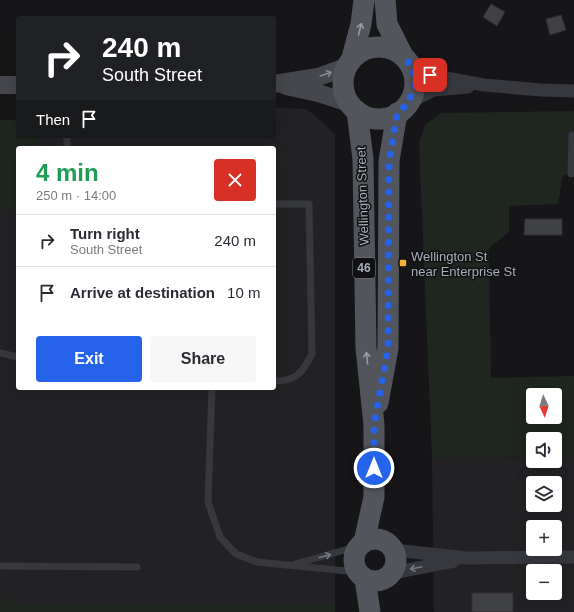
<!DOCTYPE html>
<html lang="en">
<head>
<meta charset="utf-8">
<style>
	:root { --surface:#fff; --page:#f7f7f7; --text:#2b2b33; --muted:#7c7c81; --line:#e1e1e2; --accent:#2563eb }
	body { margin:0; font-family:Arial,sans-serif; background:var(--page); color:var(--text); height:100vh; display:flex; flex-direction:column; font-size:15px; white-space:nowrap }
	* { box-sizing:border-box; margin:0 }
	p { font-size:13px; color:var(--muted) }
	.icon { flex:none; width:22px; height:22px; fill:none; stroke:currentColor; stroke-width:2; stroke-linecap:round; stroke-linejoin:round }
	.map { position:relative; flex:1; overflow:hidden }
	.panel { position:absolute; left:16px; top:146px; width:260px; height:244px; display:flex; flex-direction:column; background:var(--surface); border-radius:4px; box-shadow:0 4px 16px #0002 }
	.panel>* { flex:none }
	.top-card { position:absolute; left:16px; top:16px; width:260px; height:122px; border-radius:4px; box-shadow:0 4px 16px #0002; background:#202124; color:#fff; overflow:hidden }
	.needle { width:26px; rotate:176deg }
	.tools { position:absolute; left:526px; top:388px; display:grid; gap:8px }
	.tools a { display:grid; place-items:center; width:36px; height:36px; border-radius:4px; background:var(--surface); box-shadow:0 4px 16px #0002; font-size:20px }
	.pin { position:absolute; display:grid; place-items:center; width:34px; height:34px; color:#fff; margin:-17px; border-radius:8px; box-shadow:0 2px 6px #0006 }
	.me { position:absolute; width:44px; margin:-22px; rotate:0deg; stroke-linejoin:round; filter:drop-shadow(0 0 3px #0008) }
	.turn { display:flex; align-items:center; gap:14px; height:84px; padding:0 20px; font-size:18px }
	.turn .icon { width:52px; height:52px; stroke-width:2.5 }
	.turn b { display:block; font-size:28px; line-height:34px }
	.then { display:flex; align-items:center; height:38px; padding:0 20px; background:#0003; gap:8px; font-size:15px }
	.round { display:grid; place-items:center; flex:none; width:42px; height:42px; border-radius:4px; background:var(--page) }
	.summary { display:flex; align-items:center; justify-content:space-between; height:68px; padding:0 20px }
	h1 { font-size:24px; font-weight:700; line-height:30px; color:#1e9e55 }
	.cta { display:flex; gap:8px; margin-top:auto; padding:8px 20px }
	.cta a { flex:1; height:46px; border-radius:4px; background:var(--accent); color:#fff; font-size:16px; font-weight:700; line-height:46px; text-align:center }
	.cta a+a { background:var(--page); color:var(--text) }
	ul { padding:0; list-style:none }
	li { display:flex; align-items:center; gap:12px; height:52px; padding:0 20px; border-top:1px solid var(--line) }
	li div { flex:1 }
	li b { display:block; font-size:15px }
	li em { font-style:normal }
	.map>svg:first-child { display:block }
	.built { fill:#222225; fill-rule:evenodd }
	.green { fill:#1e261f; fill-rule:evenodd }
	.building { fill:#404145; stroke:#303034 }
	.lines { fill:none; stroke-linecap:round; stroke-linejoin:round }
	.lane { stroke:#37383d; stroke-width:7 }
	.street { stroke:#37383d; stroke-width:13 }
	.secondary { stroke:#45474d; stroke-width:18 }
	.primary { stroke:#53555c; stroke-width:21 }
	.oneway { stroke:#979ba6 }
	.oneway2 { stroke:#858993 }
	.oneway3 { stroke:#757881 }
	.route { stroke:#2563eb; stroke-width:7; stroke-dasharray:0 12.6 }
	.poi-dot { fill:#f2b134; stroke:#111113; stroke-width:1.5 }
	.labels { text-anchor:middle; stroke-width:3; stroke-linejoin:round; paint-order:stroke }
	.shield { fill:#111113; stroke:#7b7e86; stroke-width:1 }
	.shield-label { font-size:12px; font-weight:bold; fill:#a8adb8 }
	.street-label { font-size:13px; fill:#a8adb8; stroke:#111113 }
	.poi-label { font-size:13px; fill:#a8adb8; stroke:#111113; text-anchor:start }
</style>
</head>
<body>
<div class="map">
<svg width="574" height="612" viewBox="0 0 574 612">
	<rect width="100%" height="100%" fill="#161618"/>
	<g class="built">
		<path d="M 274,108 L 307,109 L 335,134 L 335,603 L 9,603 L 0,597 L 0,209 L 18,209 L 18,388 L 274,388 L 274,148 L 42,148 L 42,136 L 274,136 Z"/>
		<path d="M 574,455 L 574,612 L 434,612 L 432,458 L 533,456 L 533,461 L 555,461 L 555,456 ZM 533,483 L 555,483 L 555,505 L 533,505 ZM 533,527 L 555,527 L 555,549 L 533,549 ZM 533,571 L 555,571 L 555,593 L 533,593 Z"/>
	</g>
	<g class="green">
		<path d="M 574,111 L 574,174 L 563,175 L 558,204 L 509,206 L 509,232 L 489,248 L 491,378 L 574,376 L 574,455 L 555,456 L 555,439 L 533,439 L 533,456 L 432,458 L 419,143 L 425,125 L 441,113 ZM 533,395 L 555,395 L 555,417 L 533,417 Z"/>
		<path d="M 0,120 L 18,120 L 18,136 L 42,136 L 42,148 L 18,148 L 18,209 L 0,209 Z"/>
		<path d="M 0,597 L 9,603 L 335,603 L 335,612 L 0,612 Z"/>
	</g>
	<g class="building">
		<path d="M 491,4 L 505,12 L 497,26 L 483,17 Z"/>
		<path d="M 561,15 L 566,30 L 550,35 L 546,19 Z"/>
		<path d="M 525,219 L 562,219 L 562,235 L 524,235 Z"/>
		<rect x="472" y="593" width="41" height="19"/>
	</g>
	<g class="lines">
		<g class="lane">
			<path d="M 67,136 L 67,148"/>
			<path d="M 571,174 L 572,135 L 574,135"/>
			<path d="M 274,204 L 309,204 L 312,354 C 302,373 297,381 274,381"/>
			<path d="M 0,353 L 18,357"/>
			<path d="M 212,388 L 208,502 L 220,537 L 236,554 L 257,562 L 357,572"/>
			<path d="M 295,564 L 359,546"/>
			<path d="M 0,566 L 137,567"/>
		</g>
		<g class="street">
			<path d="M 408,62 L 430,75 L 484,85 L 541,90 L 574,91"/>
			<path d="M 408,103 L 434,90 L 468,87"/>
			<path d="M 394,550 L 467,558 L 574,557"/>
			<path d="M 392,573 L 454,561"/>
		</g>
		<g class="secondary">
			<path d="M 274,84 L 318,77 L 346,67"/>
			<path d="M 0,85 L 18,85"/>
			<path d="M 286,86 L 318,93 L 349,103"/>
		</g>
		<g class="primary">
			<path d="M 385,0 L 387,24 L 403,56"/>
			<circle cx="379" cy="83" r="36"/>
			<path d="M 352,58 L 361,24 L 364,0"/>
			<path d="M 357,111 L 363,159 L 366,348 L 374,425 L 374,497 L 364,542"/>
			<path d="M 378,403 L 388,348 L 389,161 L 397,113"/>
			<circle cx="375" cy="560" r="21"/>
			<path d="M 365,579 L 370,612"/>
		</g>
	</g>
	<defs><path id="oneway-shaft" d="M-6 0H5M1.5-3L5.5 0L1.5 3" fill="none" stroke-width="1.6" stroke-linecap="round" stroke-linejoin="round"/></defs>
	<g class="oneway">
		<use href="#oneway-shaft" transform="translate(360 29) rotate(-76)"/>
		<use href="#oneway-shaft" transform="translate(367 358) rotate(-96)"/>
	</g>
	<use class="oneway2" href="#oneway-shaft" transform="translate(326 74) rotate(-19)"/>
	<g class="oneway3">
		<use href="#oneway-shaft" transform="translate(325 556) rotate(-15)"/>
		<use href="#oneway-shaft" transform="translate(416 568) rotate(168)"/>
	</g>
	<g class="lines">
		<path class="route" d="M 374,468 L 374,425 L 388,348 L 389,161 L 397,114 L 408,103 L 415,86 L 414,74 L 408,62 L 430,75"/>
	</g>
	<rect class="poi-dot" x="399" y="259" width="8" height="8" rx="2"/>
	<g class="labels">
		<rect class="shield" x="353" y="258" width="22" height="20" rx="3"/>
		<g class="shield-label">
			<text x="364" y="272">46</text>
		</g>
		<g class="street-label">
			<text transform="translate(362 196) rotate(-92)" y="5">Wellington Street</text>
		</g>
		<g class="poi-label">
			<text x="411" y="261">Wellington St<tspan x="411" dy="15">near Enterprise St</tspan></text>
		</g>
	</g>
</svg>
<div class="tools">
<a><svg class="needle" viewBox="-14 -14 28 28"><path d="M0-13l5 13h-10z" fill="#e53935"/><path d="M0 13l5-13h-10z" fill="#7c7c81"/></svg></a>
<a><svg class="icon" aria-label="sound" viewBox="0 0 24 24"><path d="M4 9h4l5-4v14l-5-4H4zM17 9q2 3 0 6"/></svg></a>
<a><svg class="icon" aria-label="layers" viewBox="0 0 24 24"><path d="M12 4l9 5-9 5-9-5zM3 14l9 5 9-5"/></svg></a>
<a>+</a>
<a>−</a>
</div>
<div class="pin" style="left:430px;top:75px;background:#d93025"><svg class="icon" aria-label="arrive" viewBox="0 0 24 24"><path d="M6 21V4h12l-3 4 3 4H6"/></svg></div>
<svg class="me" style="left:374px;top:468px" viewBox="-20 -20 40 40"><circle r="17" fill="#2563eb" stroke="#fff" stroke-width="3"/><path d="M0-11L8 9 0 5-8 9z" fill="#fff"/></svg>
<div class="top-card">
<div class="turn"><svg class="icon" aria-label="right" viewBox="0 0 24 24"><path d="M7 20v-9h11M14 6l5 5-5 5"/></svg><div><b>240 m</b>South Street</div></div>
<div class="then">Then<svg class="icon" aria-label="arrive" viewBox="0 0 24 24"><path d="M6 21V4h12l-3 4 3 4H6"/></svg></div>
</div>
<section class="panel">
<div class="summary"><div><h1>4 min</h1><p>250 m · 14:00</p></div><a class="round" style="background:#d93025;color:#fff"><svg class="icon" aria-label="close" viewBox="0 0 24 24"><path d="M6 6l12 12M18 6L6 18"/></svg></a></div>
<ul>
<li><svg class="icon" aria-label="right" viewBox="0 0 24 24"><path d="M7 20v-9h11M14 6l5 5-5 5"/></svg><div><b>Turn right</b><p>South Street</p></div><em>240 m</em></li>
<li><svg class="icon" aria-label="arrive" viewBox="0 0 24 24"><path d="M6 21V4h12l-3 4 3 4H6"/></svg><div><b>Arrive at destination</b></div><em>10 m</em></li>
</ul>
<div class="cta"><a>Exit</a><a>Share</a></div>
</section>
</div>
</body>
</html>
